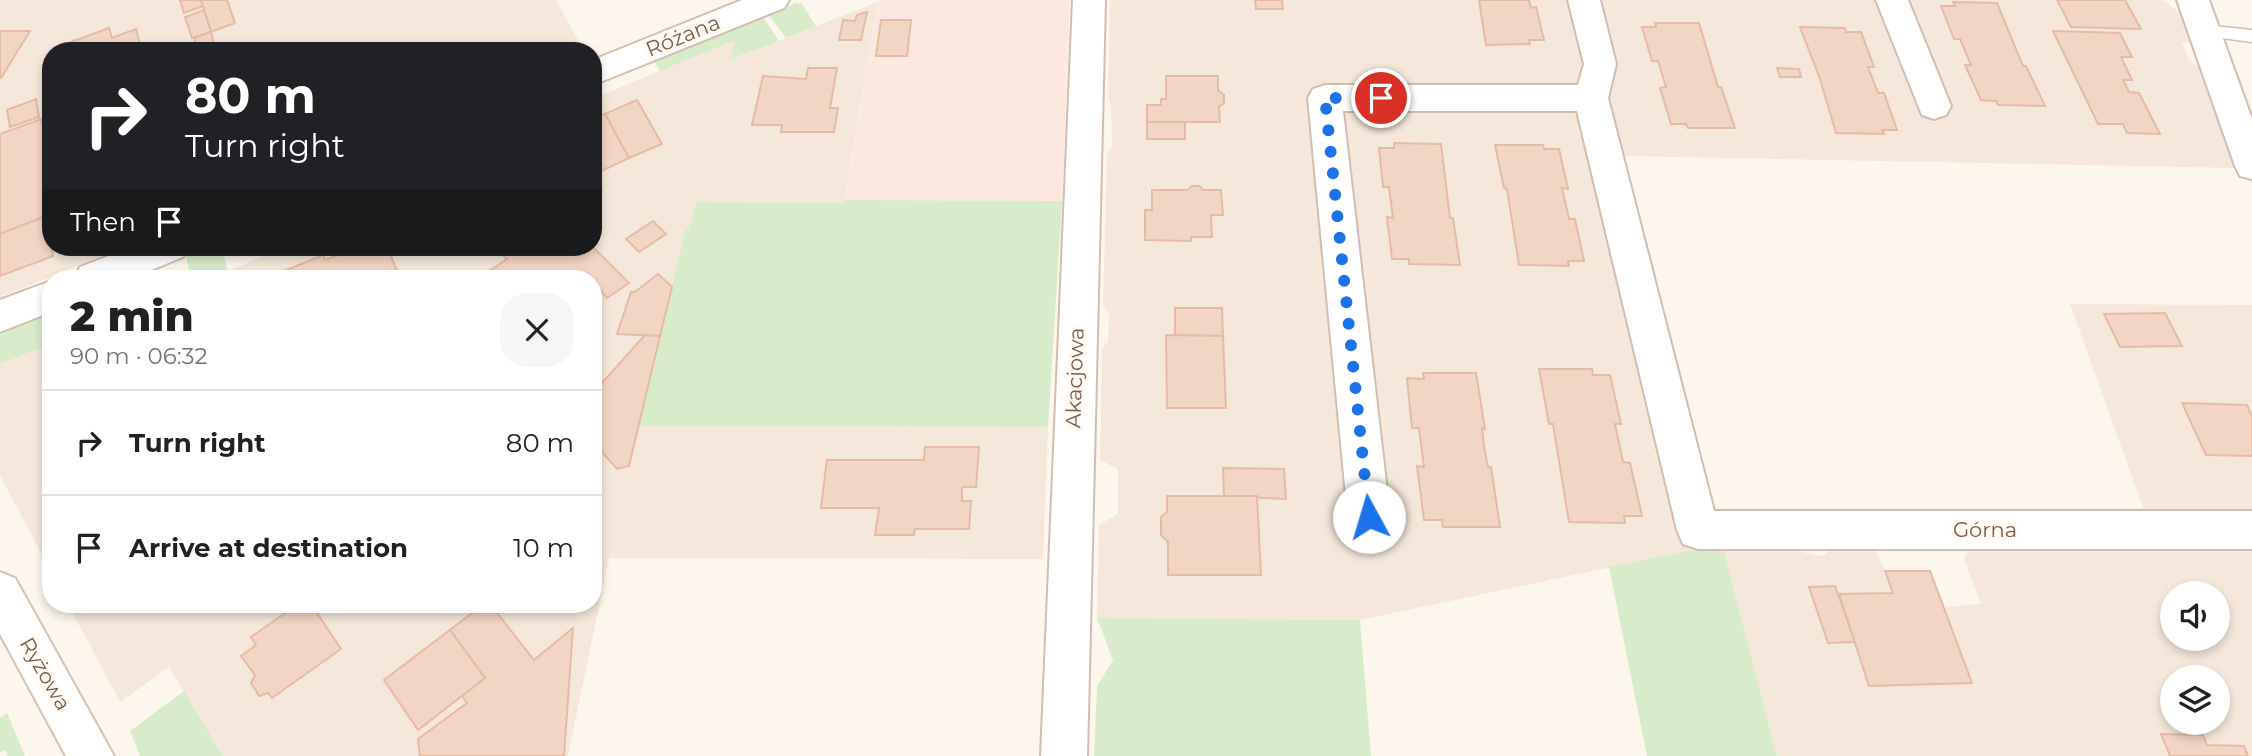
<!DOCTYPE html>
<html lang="en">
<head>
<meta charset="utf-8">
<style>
	:root { --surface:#fff; --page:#f6f6f6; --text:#202124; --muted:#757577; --line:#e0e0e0 }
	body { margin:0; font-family:Montserrat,sans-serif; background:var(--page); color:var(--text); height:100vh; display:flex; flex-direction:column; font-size:26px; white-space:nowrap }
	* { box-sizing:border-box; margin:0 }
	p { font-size:23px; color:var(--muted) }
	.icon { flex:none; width:38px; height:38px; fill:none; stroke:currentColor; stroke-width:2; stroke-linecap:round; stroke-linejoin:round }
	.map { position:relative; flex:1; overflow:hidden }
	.drawer { position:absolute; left:42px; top:270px; width:560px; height:343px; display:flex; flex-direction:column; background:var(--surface); border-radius:28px; box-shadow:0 4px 10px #0003 }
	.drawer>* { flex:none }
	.top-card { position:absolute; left:42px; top:42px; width:560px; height:214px; border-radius:28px; box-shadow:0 4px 10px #0003; background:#202124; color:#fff; overflow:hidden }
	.controls { position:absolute; left:2160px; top:581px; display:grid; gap:14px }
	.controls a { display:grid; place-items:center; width:70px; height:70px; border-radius:50%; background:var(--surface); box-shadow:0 4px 10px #0003; font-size:35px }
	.pin { position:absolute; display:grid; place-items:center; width:60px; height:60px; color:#fff; margin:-30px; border:4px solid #fff; border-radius:50%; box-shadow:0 2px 7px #0007 }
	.me { position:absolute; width:77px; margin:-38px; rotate:354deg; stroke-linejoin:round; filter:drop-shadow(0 0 5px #0008) }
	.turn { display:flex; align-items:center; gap:24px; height:147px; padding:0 28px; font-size:32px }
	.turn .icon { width:91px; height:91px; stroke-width:2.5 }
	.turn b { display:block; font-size:49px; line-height:60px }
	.then { display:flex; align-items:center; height:66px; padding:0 28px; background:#0003; gap:14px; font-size:26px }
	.round { display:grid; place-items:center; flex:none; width:74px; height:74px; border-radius:28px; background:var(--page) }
	.overview { display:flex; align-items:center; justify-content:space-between; height:119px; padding:0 28px }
	h1 { font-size:42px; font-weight:800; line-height:52px }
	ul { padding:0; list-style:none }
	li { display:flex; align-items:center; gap:21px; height:105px; padding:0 28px; border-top:2px solid var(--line) }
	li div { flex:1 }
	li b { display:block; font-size:26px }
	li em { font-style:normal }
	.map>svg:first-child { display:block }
	.residential { fill:#f5e8da; fill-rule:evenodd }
	.commercial { fill:#fde8e0 }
	.green { fill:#d8ecc9 }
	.building { fill:#f3d5c3; stroke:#e6bba3; stroke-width:2 }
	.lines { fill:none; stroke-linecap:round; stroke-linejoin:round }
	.lane-casing { stroke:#d1beb0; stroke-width:3 }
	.street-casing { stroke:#d1beb0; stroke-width:4 }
	.secondary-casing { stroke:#d6c0b0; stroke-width:4 }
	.lane { fill:#fff; fill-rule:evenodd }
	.street { fill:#fff; fill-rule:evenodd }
	.secondary { fill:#fff; fill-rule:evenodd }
	.route { stroke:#1a73e8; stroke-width:12; stroke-dasharray:0 21.6 }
	.labels { text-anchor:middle; stroke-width:7; stroke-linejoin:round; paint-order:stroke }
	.street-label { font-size:21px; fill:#7a5c4d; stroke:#fffaf3 }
</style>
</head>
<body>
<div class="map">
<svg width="2252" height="756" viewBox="0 0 2252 756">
	<rect width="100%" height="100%" fill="#fdf6ec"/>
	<g class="residential">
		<path d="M 0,0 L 556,0 L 584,51 L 51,51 L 51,247 L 124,247 L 0,297 Z"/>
		<path d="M 1110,0 L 2163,0 L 2183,15 L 2192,42 L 2182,43 L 2189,60 L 2200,68 L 2236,168 L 1621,156 L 1721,544 L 1360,620 L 1097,618 L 1099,525 L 1118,514 L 1118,469 L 1100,460 L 1102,349 L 1108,341 L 1109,314 L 1103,305 L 1107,154 L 1112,147 L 1111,107 L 1108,97 Z"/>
		<path d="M 877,2 L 844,203 L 696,202 L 689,231 L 686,230 L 639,426 L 1048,427 L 1043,559 L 609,558 L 568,756 L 223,756 L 169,667 L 120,702 L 68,604 L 593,604 L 593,278 L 210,278 L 287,247 L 593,247 L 593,99 L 735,39 L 732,59 Z"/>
		<path d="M 2070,304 L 2252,305 L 2252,515 L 2146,516 Z"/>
		<path d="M 51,344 L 51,571 L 0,476 L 0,364 Z"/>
		<path d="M 1870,542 L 1886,571 L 1930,571 L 1944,607 L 1981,604 L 1964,559 L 1970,547 L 2252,545 L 2252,756 L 1777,756 L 1722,544 L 1784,547 L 1818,556 L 1826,554 L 1830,544 ZM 2172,593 L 2217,593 L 2217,639 L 2172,639 ZM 2172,677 L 2217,677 L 2217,723 L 2172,723 Z"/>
	</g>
	<path class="commercial" d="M 880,0 L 1070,0 L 1062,201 L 845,200 L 877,2 Z"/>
	<g class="green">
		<path d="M 796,3 L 802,4 L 816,26 L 786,38 L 768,14 Z"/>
		<path d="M 763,17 L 779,41 L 731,59 L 735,40 L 660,71 L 655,62 L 659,56 Z"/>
		<path d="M 845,200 L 1062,201 L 1048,427 L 638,426 L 686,229 L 689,231 L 696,202 L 844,203 Z"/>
		<path d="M 201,247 L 221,247 L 228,271 L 210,278 L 191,278 L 185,253 Z"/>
		<path d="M 51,309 L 51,344 L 0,364 L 0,329 Z"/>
		<path d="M 1722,544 L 1777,756 L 1647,756 L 1609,567 Z"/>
		<path d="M 1097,618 L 1360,620 L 1371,756 L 1094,756 L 1097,686 L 1113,660 Z"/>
		<path d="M 184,691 L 223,756 L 140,756 L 130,731 Z"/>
		<path d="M 7,713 L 25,756 L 8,756 L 5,750 L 0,752 L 0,718 Z"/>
	</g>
	<g class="building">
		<path d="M 180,0 L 201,0 L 203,6 L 184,13 Z"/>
		<path d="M 201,0 L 227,0 L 235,23 L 211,32 Z"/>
		<path d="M 1255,0 L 1282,0 L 1283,9 L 1256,9 Z"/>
		<path d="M 1479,0 L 1529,0 L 1531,8 L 1536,7 L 1544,40 L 1529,40 L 1530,44 L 1486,45 Z"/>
		<path d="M 2057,0 L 2125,0 L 2141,29 L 2071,27 Z"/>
		<path d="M 1953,2 L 1997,3 L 2023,66 L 2026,66 L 2045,106 L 1998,105 L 1996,101 L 1981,100 L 1965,65 L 1971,65 L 1960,39 L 1954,39 L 1941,6 L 1955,6 Z"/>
		<path d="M 204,10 L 211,32 L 192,38 L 185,17 Z"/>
		<path d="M 867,12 L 861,40 L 839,40 L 843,20 L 855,21 L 857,15 Z"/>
		<path d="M 881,20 L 911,20 L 907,56 L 876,56 Z"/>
		<path d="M 1655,23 L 1699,23 L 1718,87 L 1721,87 L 1735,128 L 1688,128 L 1686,124 L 1671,124 L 1660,88 L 1666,87 L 1658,61 L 1652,61 L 1642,27 L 1656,27 Z"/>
		<path d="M 1800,27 L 1845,28 L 1846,32 L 1861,32 L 1874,67 L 1868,67 L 1878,93 L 1884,93 L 1897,130 L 1882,130 L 1884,134 L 1836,133 L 1820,79 Z"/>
		<path d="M 109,28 L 112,38 L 136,29 L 142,51 L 73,51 L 71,42 Z"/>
		<path d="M 0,31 L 30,31 L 1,78 L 0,78 Z"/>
		<path d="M 2053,31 L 2120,33 L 2132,57 L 2121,57 L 2132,80 L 2123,80 L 2129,92 L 2139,93 L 2160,134 L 2127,133 L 2123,124 L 2098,124 Z"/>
		<path d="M 211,32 L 215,47 L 198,51 L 194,38 Z"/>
		<path d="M 808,68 L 837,68 L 830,108 L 838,108 L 834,132 L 781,132 L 782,125 L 752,125 L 763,76 L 806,79 Z"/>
		<path d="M 1777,68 L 1799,69 L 1801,77 L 1780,77 Z"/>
		<path d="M 1166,76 L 1218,76 L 1218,90 L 1224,95 L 1224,103 L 1219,107 L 1220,122 L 1147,122 L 1147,105 L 1161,105 L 1161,99 L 1166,99 Z"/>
		<path d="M 36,99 L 39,117 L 10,127 L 7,110 Z"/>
		<path d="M 637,100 L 662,144 L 629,158 L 605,114 Z"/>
		<path d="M 605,114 L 629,158 L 597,173 L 593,167 L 593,119 Z"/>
		<path d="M 41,119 L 51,162 L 51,232 L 49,233 L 46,216 L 0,234 L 0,134 Z"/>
		<rect x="1147" y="122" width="38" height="17"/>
		<path d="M 1394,143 L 1441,144 L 1450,218 L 1453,218 L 1460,265 L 1409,264 L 1409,259 L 1392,259 L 1387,217 L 1393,218 L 1389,187 L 1383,187 L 1379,148 L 1394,148 Z"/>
		<path d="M 1495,145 L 1543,145 L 1544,149 L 1559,149 L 1568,189 L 1562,188 L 1569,219 L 1575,219 L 1584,261 L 1568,261 L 1569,266 L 1519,265 L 1507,189 L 1504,188 Z"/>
		<path d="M 1192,186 L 1199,186 L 1203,190 L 1221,190 L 1223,215 L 1211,215 L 1212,237 L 1191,237 L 1191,241 L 1145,240 L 1145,210 L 1152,210 L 1152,190 L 1188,190 Z"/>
		<path d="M 46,216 L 53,256 L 0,276 L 0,234 Z"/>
		<path d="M 653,221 L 666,234 L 639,252 L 626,239 Z"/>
		<path d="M 343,247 L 387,247 L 398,273 L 386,278 L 267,278 L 323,255 L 325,260 L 336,256 L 334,251 Z"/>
		<path d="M 496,247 L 593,247 L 629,283 L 607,298 L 593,283 L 593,278 L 489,278 L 485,274 L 507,259 Z"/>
		<path d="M 658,274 L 672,287 L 660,336 L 617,334 L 631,292 L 635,292 Z"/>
		<path d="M 1175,308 L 1222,308 L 1223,336 L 1175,335 Z"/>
		<path d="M 2165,313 L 2182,346 L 2120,347 L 2104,314 Z"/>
		<path d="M 645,335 L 660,336 L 629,466 L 617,469 L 593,442 L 593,393 Z"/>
		<path d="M 1166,335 L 1223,336 L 1226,408 L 1167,408 Z"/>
		<path d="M 1539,369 L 1592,369 L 1593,375 L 1610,375 L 1621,424 L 1615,424 L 1623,462 L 1630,463 L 1642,516 L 1624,516 L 1625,523 L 1569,522 L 1553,424 L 1549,424 Z"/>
		<path d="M 1423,373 L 1476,373 L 1485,429 L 1482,428 L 1484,447 L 1488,467 L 1491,467 L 1500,527 L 1443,527 L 1442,520 L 1424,520 L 1417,466 L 1424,467 L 1419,428 L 1412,428 L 1407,378 L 1424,379 Z"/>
		<path d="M 2182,403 L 2247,405 L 2252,416 L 2252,456 L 2206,455 Z"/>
		<path d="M 925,447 L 979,447 L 976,487 L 962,487 L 962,501 L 971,501 L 969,529 L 915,529 L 914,535 L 875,535 L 879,508 L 821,508 L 827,460 L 924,460 Z"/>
		<path d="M 1223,468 L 1284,469 L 1286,499 L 1224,496 Z"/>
		<path d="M 1167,496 L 1257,496 L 1261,575 L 1168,575 L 1168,542 L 1161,535 L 1161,517 L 1167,512 Z"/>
		<path d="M 1885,571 L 1930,571 L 1972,683 L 1869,686 L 1839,594 L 1893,593 Z"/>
		<path d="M 1835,586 L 1855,642 L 1828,643 L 1809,587 Z"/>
		<path d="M 298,604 L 311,604 L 341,649 L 272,698 L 268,693 L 259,696 L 251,683 L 255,675 L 241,656 L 256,645 L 251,637 Z"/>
		<path d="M 484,604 L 490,604 L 534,660 L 573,628 L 564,756 L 420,756 L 418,739 L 467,703 L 462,696 L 485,678 L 450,630 Z"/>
		<path d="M 450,630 L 485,678 L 418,730 L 384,680 Z"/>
		<path d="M 2161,734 L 2203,735 L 2207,745 L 2244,746 L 2248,756 L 2170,756 Z"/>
	</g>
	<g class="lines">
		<g class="lane-casing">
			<path id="lane" d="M 2204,25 L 2252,30 L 2252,42 L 2198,35 L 2195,31 L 2198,27 Z"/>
		</g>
		<g class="street-casing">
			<g id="street">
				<path d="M 742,0 L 789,0 L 784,8 L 593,85 L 593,60 Z"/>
				<path d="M 1073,0 L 1105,0 L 1087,756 L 1041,756 Z"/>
				<path d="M 1568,0 L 1600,0 L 1616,64 L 1608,98 L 1714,511 L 2252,511 L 2252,549 L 1698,549 L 1683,544 L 1677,530 L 1577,111 L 1343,111 L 1390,517 L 1384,530 L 1369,536 L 1354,530 L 1348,517 L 1308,98 L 1313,89 L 1325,85 L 1578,85 L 1584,64 Z"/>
				<path d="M 1876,0 L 1908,0 L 1951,106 L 1946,115 L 1934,119 L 1922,115 Z"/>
				<path d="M 2177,0 L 2209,0 L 2252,119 L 2252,179 L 2240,176 L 2235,166 Z"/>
				<path d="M 132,247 L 188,247 L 183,257 L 132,278 L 75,278 L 80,267 Z"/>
				<path d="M 51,281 L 51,312 L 0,332 L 0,300 Z"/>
			</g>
		</g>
		<g class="secondary-casing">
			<path id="secondary" d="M 0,572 L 15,578 L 114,756 L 66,756 L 0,634 Z"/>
		</g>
		<use href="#lane" class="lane"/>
		<use href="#street" class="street"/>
		<use href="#secondary" class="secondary"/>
	</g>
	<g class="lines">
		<path class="route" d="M 1369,517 L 1325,98 L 1381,98"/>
	</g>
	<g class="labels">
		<g class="street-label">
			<text transform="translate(683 36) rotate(-22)" y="7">Różana</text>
			<text transform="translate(1075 378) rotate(-88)" y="7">Akacjowa</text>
			<text x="1985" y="537">Górna</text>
			<text transform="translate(45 674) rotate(60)" y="7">Ryżowa</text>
		</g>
	</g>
</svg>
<div class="controls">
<a><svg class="icon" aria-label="sound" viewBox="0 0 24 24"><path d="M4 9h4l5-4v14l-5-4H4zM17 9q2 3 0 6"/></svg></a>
<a><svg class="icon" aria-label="layers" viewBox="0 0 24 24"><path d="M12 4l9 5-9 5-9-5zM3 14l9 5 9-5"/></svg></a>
</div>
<div class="pin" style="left:1381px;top:98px;background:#d93025"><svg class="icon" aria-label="arrive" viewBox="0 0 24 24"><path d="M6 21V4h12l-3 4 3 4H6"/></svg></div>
<svg class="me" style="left:1369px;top:517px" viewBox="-20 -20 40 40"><circle r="19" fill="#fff"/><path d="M0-13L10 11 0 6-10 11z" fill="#1a73e8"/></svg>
<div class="top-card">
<div class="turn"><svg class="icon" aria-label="right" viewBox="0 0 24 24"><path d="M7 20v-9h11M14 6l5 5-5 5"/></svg><div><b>80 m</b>Turn right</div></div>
<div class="then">Then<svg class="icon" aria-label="arrive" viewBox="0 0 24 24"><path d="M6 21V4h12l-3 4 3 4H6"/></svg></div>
</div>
<section class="drawer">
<div class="overview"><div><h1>2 min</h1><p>90 m · 06:32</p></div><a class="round"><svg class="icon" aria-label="close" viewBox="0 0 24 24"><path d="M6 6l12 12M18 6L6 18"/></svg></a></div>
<ul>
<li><svg class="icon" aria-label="right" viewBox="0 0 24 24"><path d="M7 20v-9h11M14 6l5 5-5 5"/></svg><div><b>Turn right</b></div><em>80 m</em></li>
<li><svg class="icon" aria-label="arrive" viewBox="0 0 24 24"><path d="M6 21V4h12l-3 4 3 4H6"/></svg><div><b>Arrive at destination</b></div><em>10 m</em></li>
</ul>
</section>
</div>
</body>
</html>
